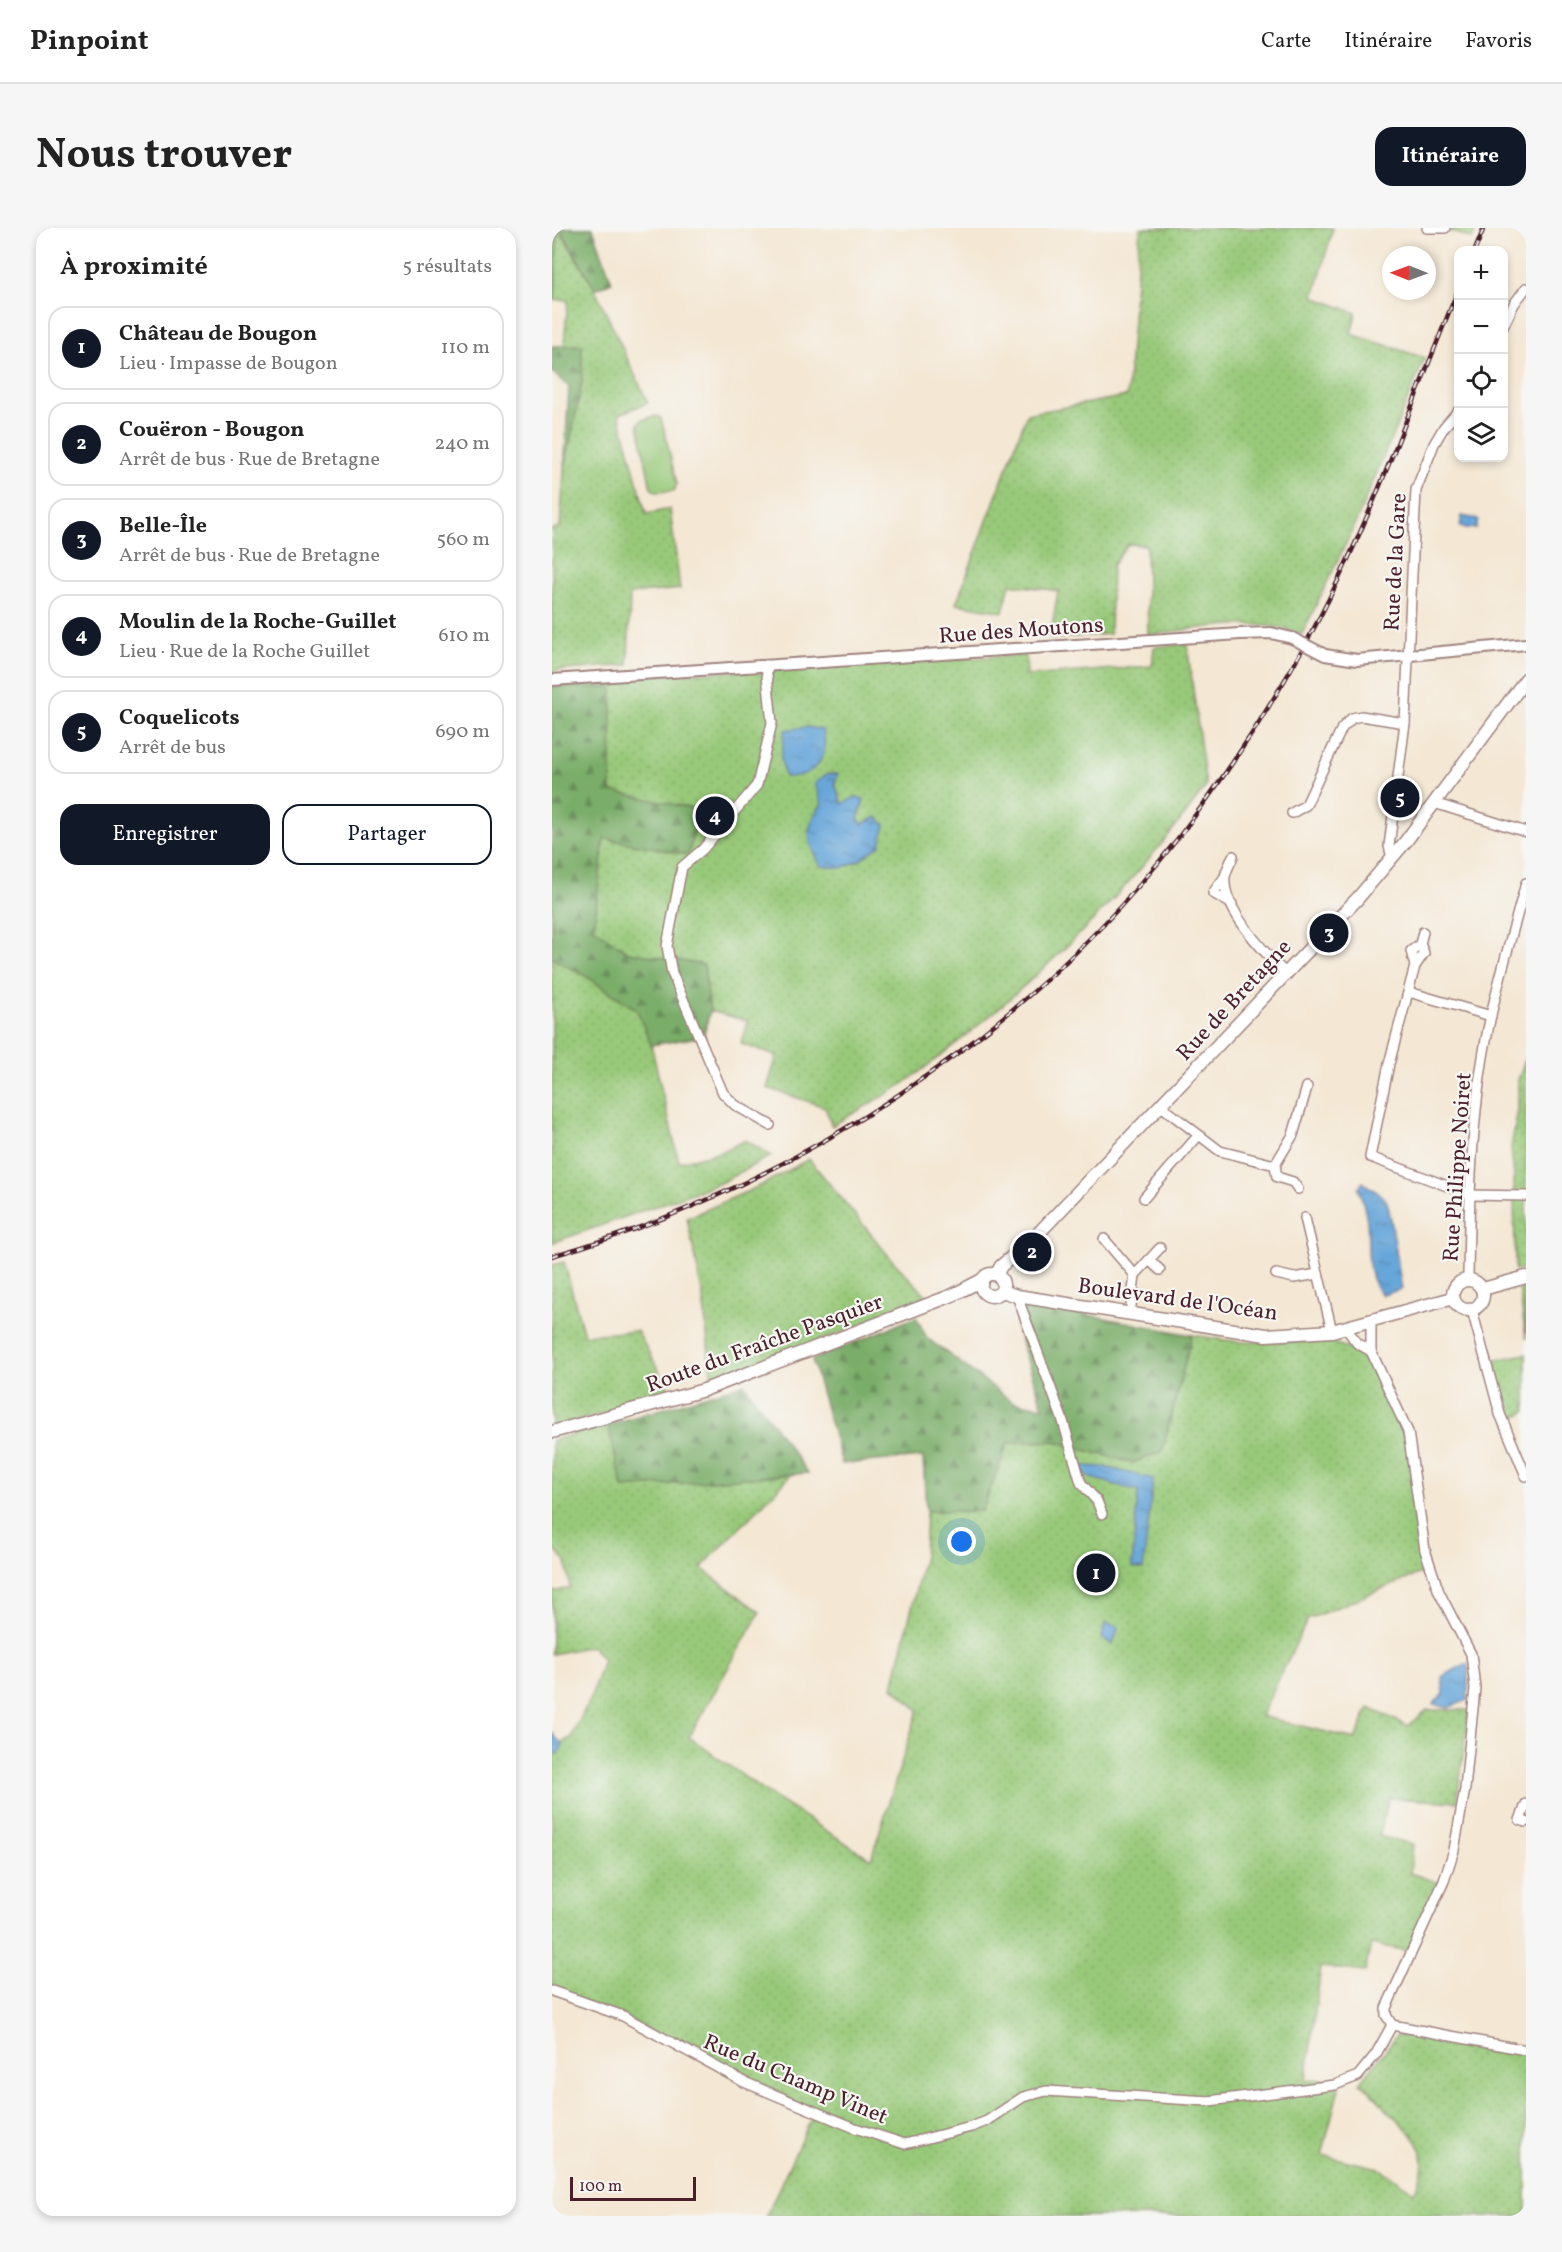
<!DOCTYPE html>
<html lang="fr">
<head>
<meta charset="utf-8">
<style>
  :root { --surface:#fff; --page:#f6f6f6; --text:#222; --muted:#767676; --line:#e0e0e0; --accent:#111827 }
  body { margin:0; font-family:Vollkorn,serif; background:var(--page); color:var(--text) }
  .controls { position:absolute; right:18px; top:18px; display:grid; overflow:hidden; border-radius:12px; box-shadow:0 3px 9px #0003 }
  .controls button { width:54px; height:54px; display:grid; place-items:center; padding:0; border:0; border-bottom:2px solid var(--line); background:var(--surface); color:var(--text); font:30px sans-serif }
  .compass { position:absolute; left:830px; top:18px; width:54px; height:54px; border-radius:50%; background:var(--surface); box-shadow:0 3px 9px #0003; rotate:271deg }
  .scale { position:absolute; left:18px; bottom:15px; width:126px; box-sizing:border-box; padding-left:6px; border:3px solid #4a1f2b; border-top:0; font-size:16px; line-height:21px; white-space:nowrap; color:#4a1f2b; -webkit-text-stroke:4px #f6f6f2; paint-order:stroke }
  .you { position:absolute; left:410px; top:1314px; width:21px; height:21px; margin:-15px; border:4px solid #fff; border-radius:50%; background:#1a73e8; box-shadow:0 0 0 9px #1a73e833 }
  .badge { display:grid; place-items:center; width:39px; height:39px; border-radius:50%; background:var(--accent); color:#fff; font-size:20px; font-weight:700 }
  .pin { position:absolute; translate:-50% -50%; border:3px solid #fff; box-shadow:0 2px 6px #0006 }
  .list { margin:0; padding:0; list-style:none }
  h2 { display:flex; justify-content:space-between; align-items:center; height:78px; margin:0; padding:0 24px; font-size:26px }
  h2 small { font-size:20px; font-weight:400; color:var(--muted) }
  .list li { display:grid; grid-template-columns:39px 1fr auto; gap:18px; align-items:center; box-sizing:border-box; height:84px; margin:0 12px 12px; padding:0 12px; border:2px solid var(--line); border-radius:18px }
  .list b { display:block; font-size:22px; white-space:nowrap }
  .list p { margin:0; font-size:20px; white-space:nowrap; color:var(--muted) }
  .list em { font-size:20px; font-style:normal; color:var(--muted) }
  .actions { display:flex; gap:12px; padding:18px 24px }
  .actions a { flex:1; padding:14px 0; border:2px solid var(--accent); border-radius:18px; text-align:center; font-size:21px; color:var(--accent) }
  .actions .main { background:var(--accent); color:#fff }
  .icon { flex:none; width:33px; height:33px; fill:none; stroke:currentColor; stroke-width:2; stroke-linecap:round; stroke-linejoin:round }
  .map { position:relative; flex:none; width:974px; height:1988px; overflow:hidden; border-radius:18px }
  header { display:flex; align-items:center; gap:36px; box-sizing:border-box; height:84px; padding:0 30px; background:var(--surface); border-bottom:2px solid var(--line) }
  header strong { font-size:28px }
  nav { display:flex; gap:33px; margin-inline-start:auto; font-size:21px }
  .intro { display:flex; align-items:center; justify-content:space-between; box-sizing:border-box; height:144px; padding:0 36px }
  h1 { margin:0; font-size:42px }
  .button { padding:15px 27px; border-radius:18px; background:var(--accent); color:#fff; font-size:21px; font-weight:700 }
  main { display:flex; gap:36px; padding:0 36px }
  aside { flex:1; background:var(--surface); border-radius:18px; box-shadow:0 3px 9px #0003 }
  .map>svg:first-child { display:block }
  .grass { fill:url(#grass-dots); stroke:#717452; stroke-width:1.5 }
  .forest { fill:url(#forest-firs); stroke:#62664a; stroke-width:1.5 }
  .park { fill:#98c979; stroke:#717452; stroke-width:1.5 }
  .water { fill:url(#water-ripples); stroke:#586282; stroke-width:1.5 }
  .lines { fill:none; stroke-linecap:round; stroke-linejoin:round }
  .minor-casing { stroke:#9f837f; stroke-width:12 }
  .tertiary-casing { stroke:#9f837f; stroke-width:14 }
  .secondary-casing { stroke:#9f837f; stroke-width:15 }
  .minor { stroke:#fff; stroke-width:9 }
  .tertiary { stroke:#fff; stroke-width:10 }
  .secondary { stroke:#fff; stroke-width:12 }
  .rail-casing { stroke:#4a1f2b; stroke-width:4.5 }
  .rail { stroke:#f6f6f2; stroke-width:2; stroke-dasharray:7; stroke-linecap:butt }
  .tertiary-bridge-casing { stroke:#9f837f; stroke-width:14; stroke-linecap:butt }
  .tertiary-bridge { stroke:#fff; stroke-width:10 }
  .labels { text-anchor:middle; stroke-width:4.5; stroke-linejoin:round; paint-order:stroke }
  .street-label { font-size:22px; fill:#4a1f2b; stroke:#f6f6f2 }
</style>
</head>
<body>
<header>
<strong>Pinpoint</strong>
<nav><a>Carte</a><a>Itinéraire</a><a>Favoris</a></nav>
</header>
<div class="intro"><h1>Nous trouver</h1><a class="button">Itinéraire</a></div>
<main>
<aside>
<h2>À proximité<small>5 résultats</small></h2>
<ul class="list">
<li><span class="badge">1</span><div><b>Château de Bougon</b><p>Lieu · Impasse de Bougon</p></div><em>110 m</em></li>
<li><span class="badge">2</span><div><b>Couëron - Bougon</b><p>Arrêt de bus · Rue de Bretagne</p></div><em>240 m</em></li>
<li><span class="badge">3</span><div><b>Belle-Île</b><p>Arrêt de bus · Rue de Bretagne</p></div><em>560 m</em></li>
<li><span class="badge">4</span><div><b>Moulin de la Roche-Guillet</b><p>Lieu · Rue de la Roche Guillet</p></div><em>610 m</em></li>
<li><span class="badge">5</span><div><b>Coquelicots</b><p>Arrêt de bus</p></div><em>690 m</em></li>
</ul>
<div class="actions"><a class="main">Enregistrer</a><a>Partager</a></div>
</aside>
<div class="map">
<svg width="974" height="1988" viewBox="0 0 974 1988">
  <defs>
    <pattern id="grass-dots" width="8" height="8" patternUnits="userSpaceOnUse" patternTransform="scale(1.5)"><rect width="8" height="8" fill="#98c979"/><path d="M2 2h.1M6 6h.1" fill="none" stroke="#84ac69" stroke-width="1.8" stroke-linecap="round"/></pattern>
    <pattern id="forest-firs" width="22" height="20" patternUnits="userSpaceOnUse" patternTransform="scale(1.5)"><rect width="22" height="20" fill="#7aad69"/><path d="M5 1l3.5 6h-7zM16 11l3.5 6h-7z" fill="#668c57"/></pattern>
    <pattern id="water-ripples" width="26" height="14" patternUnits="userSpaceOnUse" patternTransform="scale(1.5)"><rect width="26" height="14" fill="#66a6d9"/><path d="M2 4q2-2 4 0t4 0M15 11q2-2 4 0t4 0" fill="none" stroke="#5687b0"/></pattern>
  </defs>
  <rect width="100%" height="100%" fill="#f6f6f2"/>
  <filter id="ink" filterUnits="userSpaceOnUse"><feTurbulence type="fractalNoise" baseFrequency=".0167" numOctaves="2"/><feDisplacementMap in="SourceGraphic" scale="12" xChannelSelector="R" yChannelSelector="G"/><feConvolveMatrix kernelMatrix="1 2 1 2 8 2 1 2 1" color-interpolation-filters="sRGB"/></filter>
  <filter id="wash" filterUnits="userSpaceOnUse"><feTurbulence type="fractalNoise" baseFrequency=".008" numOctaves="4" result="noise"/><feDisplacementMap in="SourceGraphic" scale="24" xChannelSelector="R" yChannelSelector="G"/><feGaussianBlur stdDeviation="1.35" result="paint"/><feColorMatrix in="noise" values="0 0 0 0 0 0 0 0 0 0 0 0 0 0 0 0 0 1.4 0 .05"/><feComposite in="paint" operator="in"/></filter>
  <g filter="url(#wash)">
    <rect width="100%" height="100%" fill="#f4e7d3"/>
    <!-- grass -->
    <g class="grass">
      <polygon points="6,0 43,61 96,175 67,186 94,286 118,281 128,361 78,366 76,437 0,443 0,301 8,299 12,244 30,154 12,117 16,72 3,72"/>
      <path d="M588 0H781L762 69 804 85 799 106 873 130 801 301 750 406C700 388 647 401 596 407L594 317 576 316 560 338 558 406 498 411 506 363 458 356 451 384 404 376 475 186 575 168Z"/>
      <polygon points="889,0 924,0 920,11"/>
      <path d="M635 416 654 558C574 670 468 769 358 851 334 869 305 882 280 898L273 879 215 860 225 828 189 816 196 793 158 783 151 808 99 817 127 934 169 924 194 912 219 928 168 955 0 1015V453L474 427 475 448 600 438 602 419Z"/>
      <polygon points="974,829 974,1040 963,1042 962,949 959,919 966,882 966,852"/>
      <polygon points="257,931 341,1033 378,1071 160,1154 151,1069 135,990 210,957"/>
      <polygon points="12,1034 32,1107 85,1103 121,1168 0,1199 0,1037"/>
      <polygon points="974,1056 974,1111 967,1058"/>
      <path d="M640 1107 688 1114H780L804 1124 819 1140 854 1211 874 1343 756 1391 709 1488 803 1511 817 1480 856 1498 875 1482H917L905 1574 837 1570 827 1608 861 1616 858 1645 887 1655 856 1723 819 1716 813 1744 769 1739 754 1853 783 1850 787 1860 770 1927 827 1940 862 1964C884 1923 862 1908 834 1881 824 1871 820 1861 808 1855L845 1807 879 1808 974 1825V1988H214L262 1884 192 1854 71 1788 0 1763V1518L19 1510 39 1469 51 1432 40 1418 0 1426V1364L18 1360 14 1334 0 1319V1212L56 1197 72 1260 240 1246 149 1340 208 1384 137 1509 218 1567 319 1631 366 1482 341 1459 372 1328 374 1283H430L455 1215 501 1213 580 1235 610 1224Z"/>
      <polygon points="974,1126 974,1184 957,1191 942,1132"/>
    </g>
    <!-- forest -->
    <g class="forest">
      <polygon points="0,0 6,0 3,72 0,72"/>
      <polygon points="8,0 41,0 60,54 43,61"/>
      <polygon points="30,117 30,154 12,244 17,159 0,144 0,118"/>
      <polygon points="0,459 60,459 59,563 148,582 136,627 52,610 42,700 76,724 152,737 158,783 151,808 99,817 85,782 32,747 0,730"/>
      <polygon points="471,1074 640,1107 610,1224 580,1235 501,1213 456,1215 430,1283 374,1283 371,1229 290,1236 260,1132 364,1089 375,1110 461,1174 491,1179 465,1102 465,1080"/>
      <polygon points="192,1156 256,1245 71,1260 56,1197"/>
    </g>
    <!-- park -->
    <polygon class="park" points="104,188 109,190 125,256 122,263 104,264 99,260 86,196 90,192"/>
    <!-- water -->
    <g class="water">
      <polygon points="910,288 926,291 924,301 908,299"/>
      <path d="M256 499 271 502C277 531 264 549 233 549L229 531 233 502Z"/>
      <path d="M275 546H286L283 556 290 576 304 569 312 571 306 591 310 596 325 589 333 597 328 617 306 633 289 640 269 638C255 611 251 602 270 576L263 555Z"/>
      <path d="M811 954C818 960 828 965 834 972 839 979 847 1047 850 1061L831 1067C812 1054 817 1012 815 992 813 981 810 970 806 960Z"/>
      <polygon points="531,1238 553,1239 601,1251 591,1341 580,1340 586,1263 529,1247"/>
      <polygon points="553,1395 566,1399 561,1417 550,1410"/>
      <polygon points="913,1436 916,1437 916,1472 896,1480 881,1476 892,1466 890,1449"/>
      <polygon points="1,1506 11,1517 6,1526 0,1524"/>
    </g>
  </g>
  <g filter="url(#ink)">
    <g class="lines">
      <!-- minor casing -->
      <g class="minor-casing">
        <g id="minor">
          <polyline points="875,0 893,0"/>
          <polyline points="951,99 962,76 974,60"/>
          <polyline points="214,437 220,495 205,557 151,621 130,639 115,718 120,745 171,865 183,877 218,897"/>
          <polyline points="882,575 974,604"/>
          <polyline points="740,585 754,577 790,500 800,490 809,488 853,495"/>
          <path d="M681 628C679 634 674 642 673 649 669 680 714 726 734 746"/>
          <polyline points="840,630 837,618 853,495 864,262 882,216 892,199 906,183"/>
          <polyline points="672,650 661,665 680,676"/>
          <polyline points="871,704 868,716 859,723 863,738 837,836 818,929 919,967 974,968"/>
          <polyline points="863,738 872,725 868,716"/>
          <polyline points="857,764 939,788"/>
          <polyline points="609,878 668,923 723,937 725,949 741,954 746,961"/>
          <polyline points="723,937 741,907 755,859"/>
          <polyline points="592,970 646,908"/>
          <polyline points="753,990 780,1103"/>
          <polyline points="552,1011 583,1047 608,1020"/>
          <polyline points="597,1032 608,1042"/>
          <polyline points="724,1046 742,1050 766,1046"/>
          <path d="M916 1051C917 963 920 873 939 787 949 743 962 699 974 655"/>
          <polyline points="465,1068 511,1193 529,1255 545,1273 550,1286"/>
          <polyline points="920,1082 948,1186 974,1248"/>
          <polyline points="578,1086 583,1047"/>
          <polyline points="819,1094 819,1123 856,1204 873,1322 887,1364 919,1426 923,1460 913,1561 902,1622 892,1653 834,1780 834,1787 840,1797 974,1822"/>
          <polyline points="794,1100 805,1115 819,1123"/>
          <polyline points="974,1576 968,1592 974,1594"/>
          <polyline points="0,1763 71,1788 192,1854 303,1900 353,1916 419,1899 435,1893 471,1869 494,1863 657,1873 783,1857 806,1848 824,1826 840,1797"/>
        </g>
      </g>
      <!-- tertiary casing -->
      <g class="tertiary-casing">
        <g id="tertiary">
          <polyline points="773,427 805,432 974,416"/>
          <polyline points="0,452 688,406 719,405 740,410"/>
        </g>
      </g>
      <!-- secondary casing -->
      <g class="secondary-casing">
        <g id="secondary">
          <circle cx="440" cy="1057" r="11"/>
          <polyline points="444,1047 449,1038 481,1011 806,670 854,613 974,451"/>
          <circle cx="916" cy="1067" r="15"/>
          <polyline points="931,1061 974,1049"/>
          <polyline points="450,1063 465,1068 714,1107 780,1103 901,1070"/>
          <polyline points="0,1204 152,1162 401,1067 430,1052"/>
        </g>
      </g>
      <!-- minor -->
      <use href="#minor" class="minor"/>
      <!-- tertiary -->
      <use href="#tertiary" class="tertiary"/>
      <!-- secondary -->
      <use href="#secondary" class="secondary"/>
      <!-- rail casing -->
      <g class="rail-casing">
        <g id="rail">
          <polyline points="923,22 932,0"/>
          <path d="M0 1028C239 960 474 807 626 610 674 548 717 482 755 413 816 302 858 179 906 62"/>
        </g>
      </g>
      <!-- rail -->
      <use href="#rail" class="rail"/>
      <!-- tertiary-bridge casing -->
      <g class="tertiary-bridge-casing">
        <polyline id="tertiary-bridge" points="740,410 773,427"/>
      </g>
      <!-- tertiary-bridge -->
      <use href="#tertiary-bridge" class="tertiary-bridge"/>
    </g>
  </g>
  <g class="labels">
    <!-- street labels -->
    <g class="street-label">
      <text transform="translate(842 334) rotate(-87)" y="8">Rue de la Gare</text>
      <text transform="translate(469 401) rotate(-4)" y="8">Rue des Moutons</text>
      <text transform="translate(681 771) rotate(-47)" y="8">Rue de Bretagne</text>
      <text transform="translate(904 939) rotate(-86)" y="8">Rue Philippe Noiret</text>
      <text transform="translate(626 1070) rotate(8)" y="8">Boulevard de l'Océan</text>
      <text transform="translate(212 1114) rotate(-20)" y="8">Route du Fraîche Pasquier</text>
      <text transform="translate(244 1850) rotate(23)" y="8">Rue du Champ Vinet</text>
    </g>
  </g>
</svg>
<div class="controls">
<button>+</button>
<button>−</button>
<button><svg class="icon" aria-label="locate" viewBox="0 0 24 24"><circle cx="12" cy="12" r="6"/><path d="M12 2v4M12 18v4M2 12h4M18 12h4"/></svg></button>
<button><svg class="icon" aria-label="layers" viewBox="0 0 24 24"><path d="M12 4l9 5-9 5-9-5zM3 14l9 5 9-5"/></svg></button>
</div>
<svg class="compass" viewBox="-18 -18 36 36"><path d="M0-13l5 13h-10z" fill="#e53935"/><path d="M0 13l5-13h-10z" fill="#767676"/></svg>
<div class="scale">100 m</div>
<div class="you"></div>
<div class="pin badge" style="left:544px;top:1345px">1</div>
<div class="pin badge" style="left:480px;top:1024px">2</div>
<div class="pin badge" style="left:777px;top:705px">3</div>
<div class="pin badge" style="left:163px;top:588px">4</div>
<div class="pin badge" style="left:848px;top:570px">5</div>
</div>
</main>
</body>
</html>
